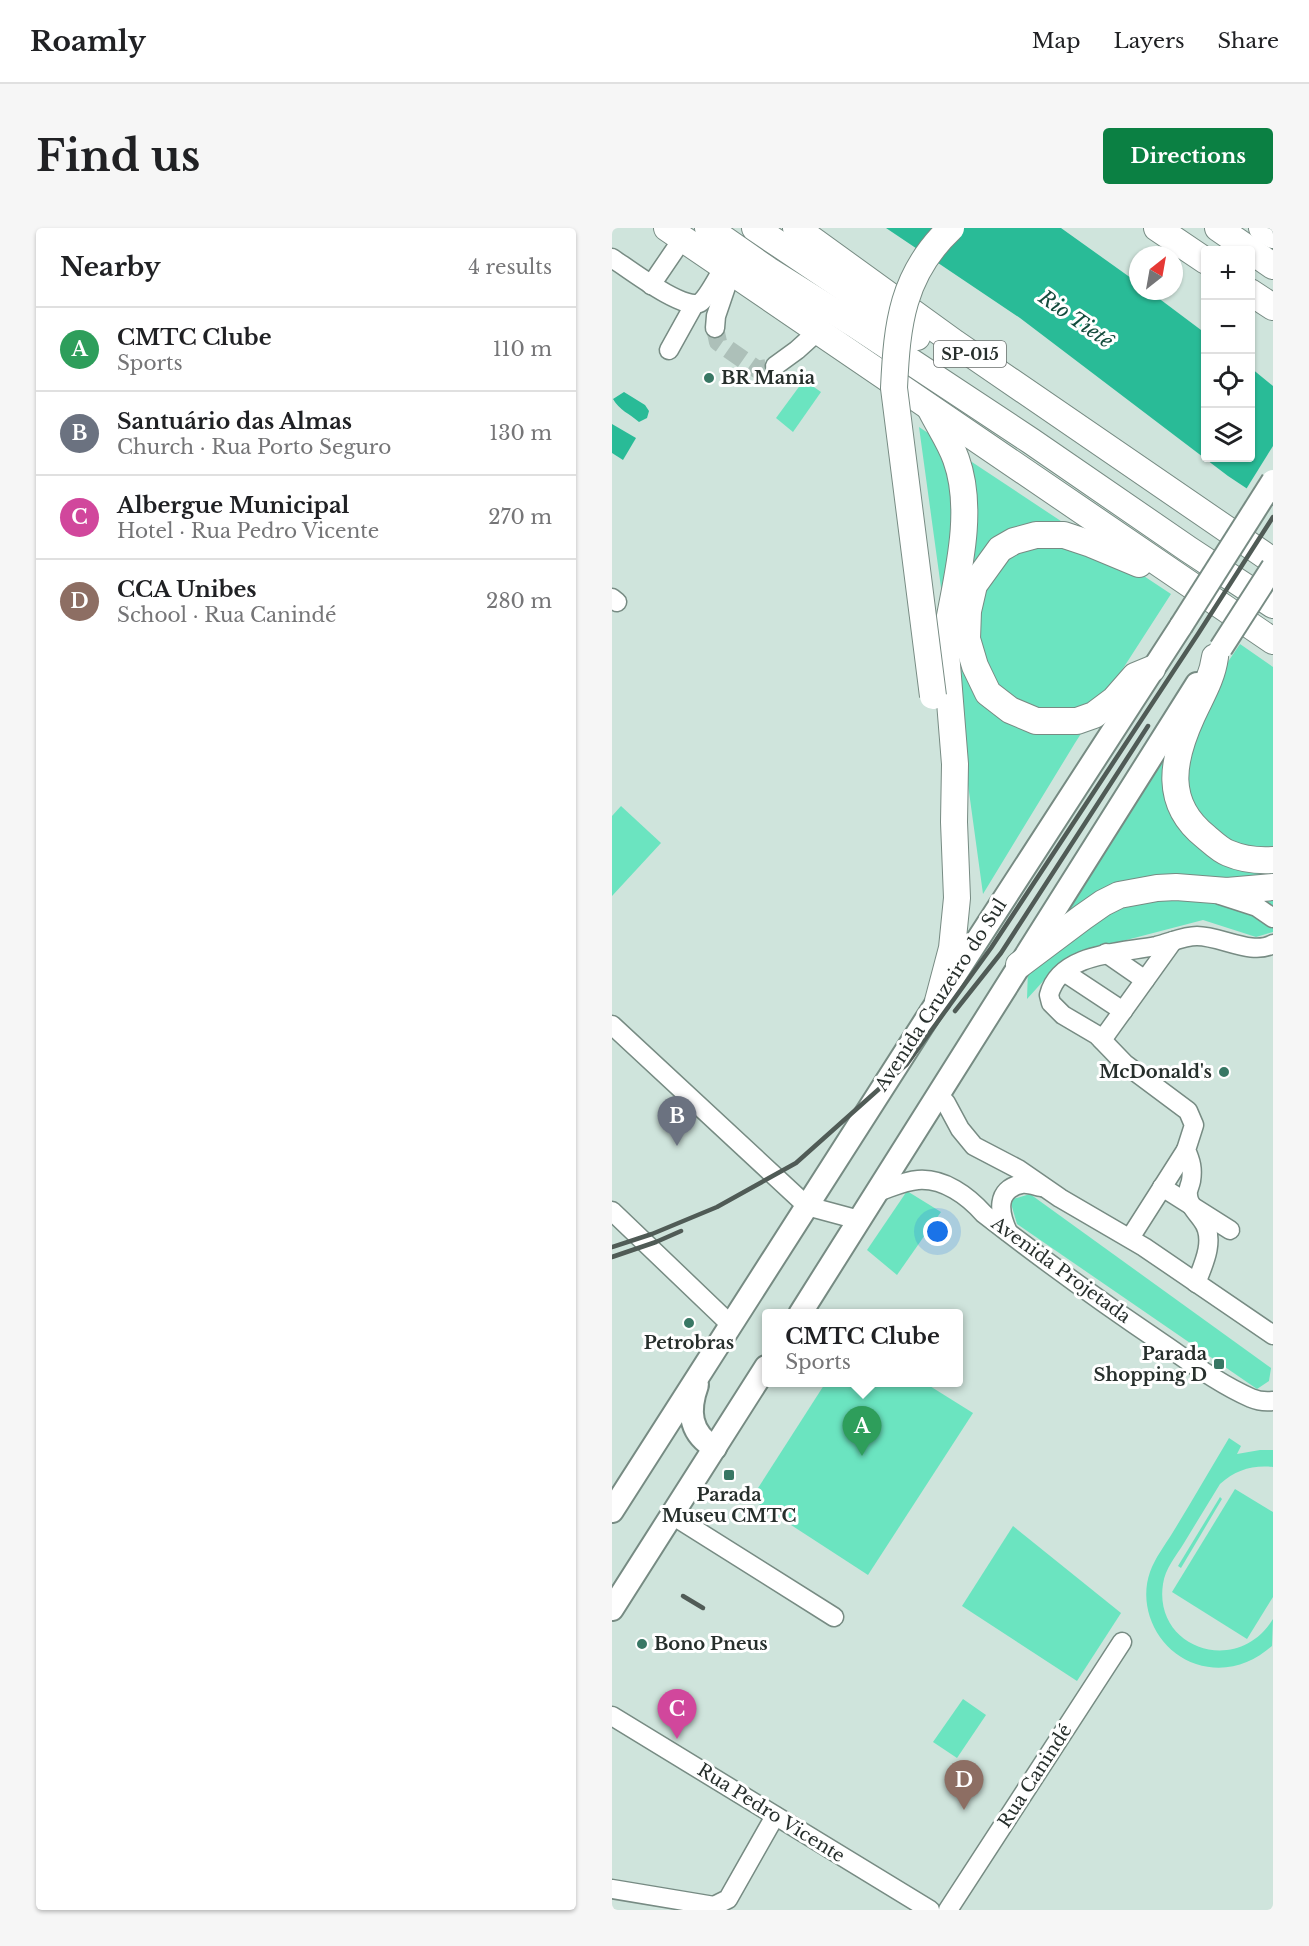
<!DOCTYPE html>
<html lang="en">
<head>
<meta charset="utf-8">
<style>
  :root { --surface:#fff; --page:#f6f6f6; --text:#202124; --muted:#757577; --line:#e0e0e0; --accent:#0b8043 }
  body { margin:0; font-family:"Libre Baskerville",serif; background:var(--page); color:var(--text) }
  .controls { position:absolute; right:18px; top:18px; display:grid; overflow:hidden; border-radius:6px; box-shadow:0 2px 4px #0004 }
  .controls button { width:54px; height:54px; display:grid; place-items:center; padding:0; border:0; border-bottom:2px solid var(--line); background:var(--surface); color:var(--text); font:30px sans-serif }
  .compass { position:absolute; left:517px; top:18px; width:54px; height:54px; border-radius:50%; background:var(--surface); box-shadow:0 2px 4px #0004; rotate:31deg }
  .you { position:absolute; left:326px; top:1004px; width:21px; height:21px; margin:-15px; border:4px solid #fff; border-radius:50%; background:#1a73e8; box-shadow:0 0 0 9px #1a73e833 }
  .badge { display:grid; place-items:center; width:39px; height:39px; border-radius:50%; background:var(--accent); color:#fff; font-size:20px; font-weight:700 }
  .pin { position:absolute; translate:-50% -50px; filter:drop-shadow(0 2px 3px #0008) }
  .pin::after { content:''; position:absolute; top:32px; width:21px; height:18px; background:inherit; clip-path:polygon(0 0,100% 0,50% 100%) }
  .popup { position:absolute; left:150px; top:1081px; width:201px; height:78px; box-sizing:border-box; display:grid; place-content:center; border-radius:6px; background:var(--surface); filter:drop-shadow(0 2px 4px #0005); font-size:20px; white-space:nowrap; color:var(--muted) }
  .popup b { font-size:22px; color:var(--text) }
  .popup::after { content:''; position:absolute; left:50%; top:100%; margin-left:-12px; border:12px solid transparent; border-top-color:var(--surface) }
  .list { margin:0; padding:0; list-style:none }
  h2 { display:flex; justify-content:space-between; align-items:center; height:78px; margin:0; padding:0 24px; font-size:26px }
  h2 small { font-size:20px; font-weight:400; color:var(--muted) }
  .list li { display:grid; grid-template-columns:39px 1fr auto; gap:18px; align-items:center; box-sizing:border-box; height:84px; padding:0 24px; border-top:2px solid var(--line) }
  .list b { display:block; font-size:22px; white-space:nowrap }
  .list p { margin:0; font-size:20px; white-space:nowrap; color:var(--muted) }
  .list em { font-size:20px; font-style:normal; color:var(--muted) }
  .icon { flex:none; width:33px; height:33px; fill:none; stroke:currentColor; stroke-width:2; stroke-linecap:round; stroke-linejoin:round }
  .map { position:relative; flex:none; width:661px; height:1682px; overflow:hidden; border-radius:6px }
  header { display:flex; align-items:center; gap:36px; box-sizing:border-box; height:84px; padding:0 30px; background:var(--surface); border-bottom:2px solid var(--line) }
  header strong { font-size:28px }
  nav { display:flex; gap:33px; margin-inline-start:auto; font-size:21px }
  .intro { display:flex; align-items:center; justify-content:space-between; box-sizing:border-box; height:144px; padding:0 36px }
  h1 { margin:0; font-size:42px }
  .button { padding:15px 27px; border-radius:6px; background:var(--accent); color:#fff; font-size:21px; font-weight:700 }
  main { display:flex; gap:36px; padding:0 36px }
  aside { flex:1; background:var(--surface); border-radius:6px; box-shadow:0 2px 4px #0004 }
  .map>svg:first-child { display:block }
  .green { fill:#6be4c0 }
  .water { fill:#29bb97 }
  .pier { fill:#cfe4dc }
  .lines { fill:none; stroke-linecap:round; stroke-linejoin:round }
  .minor-tunnel { stroke:#adc0b9; stroke-width:18; stroke-dasharray:18 9; stroke-linecap:butt }
  .minor-casing { stroke:#778b83; stroke-width:21 }
  .major-casing { stroke:#778b83; stroke-width:26 }
  .highway-casing { stroke:#778b83; stroke-width:28 }
  .minor { stroke:#fff; stroke-width:18 }
  .major { stroke:#fff; stroke-width:22 }
  .highway { stroke:#fff; stroke-width:26 }
  .rail { stroke:#505b56; stroke-width:4.5 }
  .major-bridge-casing { stroke:#778b83; stroke-width:26; stroke-linecap:butt }
  .highway-bridge-casing { stroke:#778b83; stroke-width:28; stroke-linecap:butt }
  .major-bridge { stroke:#fff; stroke-width:22 }
  .highway-bridge { stroke:#fff; stroke-width:26 }
  .poi-dot { fill:#387764; stroke:#fff; stroke-width:2 }
  .labels { text-anchor:middle; stroke-width:6; stroke-linejoin:round; paint-order:stroke }
  .shield { fill:#fff; stroke:#686d6b; stroke-width:1.5 }
  .shield-label { font-size:16px; font-weight:bold; fill:#272f2c }
  .poi-label { font-size:18px; font-weight:bold; fill:#272f2c; stroke:#fff; text-anchor:start }
  .street-label { font-size:18px; fill:#272f2c; stroke:#fff }
  .water-label { font-size:20px; font-style:italic; fill:#134b3c; stroke:#fff }
</style>
</head>
<body>
<header>
<strong>Roamly</strong>
<nav><a>Map</a><a>Layers</a><a>Share</a></nav>
</header>
<div class="intro"><h1>Find us</h1><a class="button">Directions</a></div>
<main>
<aside>
<h2>Nearby<small>4 results</small></h2>
<ul class="list">
<li><span class="badge" style="background:#2e9e5b">A</span><div><b>CMTC Clube</b><p>Sports</p></div><em>110 m</em></li>
<li><span class="badge" style="background:#6b7280">B</span><div><b>Santuário das Almas</b><p>Church · Rua Porto Seguro</p></div><em>130 m</em></li>
<li><span class="badge" style="background:#d1479c">C</span><div><b>Albergue Municipal</b><p>Hotel · Rua Pedro Vicente</p></div><em>270 m</em></li>
<li><span class="badge" style="background:#8d6e63">D</span><div><b>CCA Unibes</b><p>School · Rua Canindé</p></div><em>280 m</em></li>
</ul>
</aside>
<div class="map">
<svg width="661" height="1682" viewBox="0 0 661 1682">
  <rect width="100%" height="100%" fill="#cfe4dc"/>
  <!-- green -->
  <g class="green">
    <polygon points="192,152 209,164 181,204 164,190"/>
    <polygon points="307,199 559,366 463,515 371,666"/>
    <polygon points="628,416 661,439 661,704 644,709 591,692 499,716 472,725 443,740 415,771 416,741 547,536"/>
    <polygon points="9,578 49,615 0,668 0,588"/>
    <polygon points="295,963 329,984 285,1047 255,1022"/>
    <polygon points="418,966 659,1140 657,1153 645,1161 405,996 398,972"/>
    <polygon points="214,1154 313,1155 361,1185 256,1347 139,1271"/>
    <path d="M617 1210 629 1218 625 1226 648 1222H661V1239C640 1237 624 1242 608 1256 596 1276 584 1295 572 1315 564 1328 553 1341 551 1356 541 1421 626 1449 661 1391L660 1418C638 1437 612 1445 584 1436 547 1424 525 1381 538 1344 543 1330 553 1317 561 1304 580 1273 598 1242 617 1210Z"/>
    <polygon points="623,1261 661,1284 661,1369 635,1411 560,1364"/>
    <polygon points="608,1269 610,1271 569,1340 566,1338"/>
    <polygon points="401,1298 509,1385 465,1453 350,1378"/>
    <polygon points="351,1471 374,1487 345,1530 321,1514"/>
  </g>
  <!-- water -->
  <g class="water">
    <polygon points="274,0 449,0 526,55 526,63 537,63 593,105 594,230 638,230 639,140 661,158 661,278 616,248 408,90"/>
    <path d="M12 164 33 177 37 183 35 190 27 194C18 186 7 182 1 171Z"/>
    <polygon points="0,196 24,210 11,232 0,225"/>
  </g>
  <!-- pier -->
  <polygon class="pier" points="661,218 661,281 633,263"/>
  <g class="lines">
    <!-- minor-tunnel -->
    <polyline class="minor-tunnel" points="103,100 106,114 146,142 163,138"/>
    <!-- minor casing -->
    <g class="minor-casing">
      <g id="minor">
        <path d="M0 30C14 39 75 86 89 74 97 67 106 48 112 39"/>
        <polyline points="39,57 71,10"/>
        <polyline points="103,100 104,88 119,44"/>
        <polyline points="57,122 82,77"/>
        <polyline points="163,138 185,122 206,103"/>
        <polyline points="0,370 5,374"/>
        <polyline points="608,667 645,679 661,690"/>
        <polyline points="494,725 533,752"/>
        <polyline points="452,744 511,783"/>
        <polyline points="0,797 195,978 247,992"/>
        <polyline points="490,812 561,713"/>
        <polyline points="326,866 334,875 348,901 362,918 406,941 448,970 532,1019 661,1107"/>
        <polyline points="550,959 618,1002"/>
        <path d="M265 964C278 960 292 953 306 952 332 950 356 968 372 986 430 1031 489 1074 550 1115 578 1134 607 1156 639 1170 646 1173 653 1174 661 1173"/>
        <polyline points="0,983 119,1097"/>
        <path d="M396 1004C387 985 383 961 410 956 415 955 424 958 429 959"/>
        <polyline points="518,1010 574,922"/>
        <path d="M584 1055C592 1036 604 1010 590 992 585 985 576 976 576 967 575 963 578 958 579 953 581 941 579 933 574 922L582 897 576 883 513 836 485 807 451 787 439 775 437 767C448 724 510 725 544 718 557 715 572 708 585 708 609 708 640 728 661 716"/>
        <polyline points="60,1287 222,1389"/>
        <polyline points="0,1488 318,1682"/>
        <polyline points="0,1661 102,1678 116,1671 163,1588"/>
        <polyline points="336,1682 510,1414"/>
      </g>
    </g>
    <!-- major casing -->
    <g class="major-casing">
      <g id="major">
        <polyline points="188,1086 585,456"/>
        <path d="M85 1157C76 1182 77 1205 103 1220"/>
        <polyline points="0,1283 326,773 569,398"/>
        <polyline points="0,1381 154,1139"/>
      </g>
    </g>
    <!-- highway casing -->
    <g class="highway-casing">
      <g id="highway">
        <polyline points="55,0 661,413"/>
        <polyline points="96,0 156,42 242,96 419,213 576,321 661,377"/>
        <polyline points="143,0 305,109"/>
        <polyline points="184,0 343,115 661,333"/>
        <polyline points="545,0 594,33"/>
        <polyline points="606,0 661,38"/>
        <polyline points="650,0 661,7"/>
        <polyline points="638,64 661,79"/>
        <path d="M319 182C327 198 338 214 344 231 364 286 343 355 334 410V424L343 536 342 594 345 670 340 720 326 773"/>
        <polyline points="527,336 479,316 452,307 424,307 402,313 388,321 362,357 356,383 355,411 363,438 376,465 398,482 424,493 465,493 482,487 502,472 523,448 540,441"/>
        <path d="M603 429C600 451 589 468 580 488 560 532 551 575 594 609 600 614 608 622 616 625 630 631 646 633 661 632"/>
        <polyline points="407,737 471,689 491,675 507,667 545,660 564,659 615,663 661,659"/>
      </g>
    </g>
    <!-- minor -->
    <use href="#minor" class="minor"/>
    <!-- major -->
    <use href="#major" class="major"/>
    <!-- highway -->
    <use href="#highway" class="highway"/>
    <!-- rail -->
    <g class="rail">
      <polyline points="343,783 389,725 536,498"/>
      <polyline points="0,1019 40,1006 105,979 184,935 295,836 379,720 586,406 661,289"/>
      <polyline points="0,1029 44,1014 69,1003"/>
      <polyline points="71,1368 91,1380"/>
    </g>
    <!-- major-bridge casing -->
    <g class="major-bridge-casing">
      <g id="major-bridge">
        <polyline points="569,398 661,253"/>
        <polyline points="609,420 661,339"/>
      </g>
    </g>
    <!-- highway-bridge casing -->
    <g class="highway-bridge-casing">
      <path id="highway-bridge" d="M321 468 282 160C285 96 290 46 339 0"/>
    </g>
    <!-- major-bridge -->
    <use href="#major-bridge" class="major-bridge"/>
    <!-- highway-bridge -->
    <use href="#highway-bridge" class="highway-bridge"/>
  </g>
  <!-- markers -->
  <g class="poi-dot">
    <circle cx="97" cy="150" r="6"/>
    <circle cx="612" cy="844" r="6"/>
    <circle cx="77" cy="1095" r="6"/>
    <rect x="601" y="1130" width="12" height="12" rx="3"/>
    <rect x="111" y="1241" width="12" height="12" rx="3"/>
    <circle cx="30" cy="1416" r="6"/>
  </g>
  <g class="labels">
    <!-- shield labels -->
    <rect class="shield" x="322" y="113" width="72" height="26" rx="4.5"/>
    <g class="shield-label">
      <text x="358" y="132">SP-015</text>
    </g>
    <!-- poi labels -->
    <g class="poi-label">
      <text x="109" y="156">BR Mania</text>
      <text x="600" y="850" text-anchor="end">McDonald's</text>
      <text x="77" y="1121" text-anchor="middle">Petrobras</text>
      <text x="595" y="1132" text-anchor="end">Parada<tspan x="595" dy="21">Shopping D</tspan></text>
      <text x="117" y="1273" text-anchor="middle">Parada<tspan x="117" dy="21">Museu CMTC</tspan></text>
      <text x="42" y="1422">Bono Pneus</text>
    </g>
    <!-- street labels -->
    <g class="street-label">
      <text transform="translate(329 767) rotate(-57)" y="6">Avenida Cruzeiro do Sul</text>
      <text transform="translate(449 1042) rotate(36)" y="6">Avenida Projetada</text>
      <text transform="translate(423 1548) rotate(-57)" y="6">Rua Canindé</text>
      <text transform="translate(159 1585) rotate(32)" y="6">Rua Pedro Vicente</text>
    </g>
    <!-- water labels -->
    <g class="water-label">
      <text transform="translate(464 91) rotate(35)" y="7">Rio Tietê</text>
    </g>
  </g>
</svg>
<div class="controls">
<button>+</button>
<button>−</button>
<button><svg class="icon" aria-label="locate" viewBox="0 0 24 24"><circle cx="12" cy="12" r="6"/><path d="M12 2v4M12 18v4M2 12h4M18 12h4"/></svg></button>
<button><svg class="icon" aria-label="layers" viewBox="0 0 24 24"><path d="M12 4l9 5-9 5-9-5zM3 14l9 5 9-5"/></svg></button>
</div>
<svg class="compass" viewBox="-18 -18 36 36"><path d="M0-13l5 13h-10z" fill="#e53935"/><path d="M0 13l5-13h-10z" fill="#757577"/></svg>
<div class="you"></div>
<div class="pin badge" style="left:250px;top:1228px;background:#2e9e5b">A</div>
<div class="popup"><b>CMTC Clube</b>Sports</div>
<div class="pin badge" style="left:65px;top:918px;background:#6b7280">B</div>
<div class="pin badge" style="left:65px;top:1511px;background:#d1479c">C</div>
<div class="pin badge" style="left:352px;top:1582px;background:#8d6e63">D</div>
</div>
</main>
</body>
</html>
